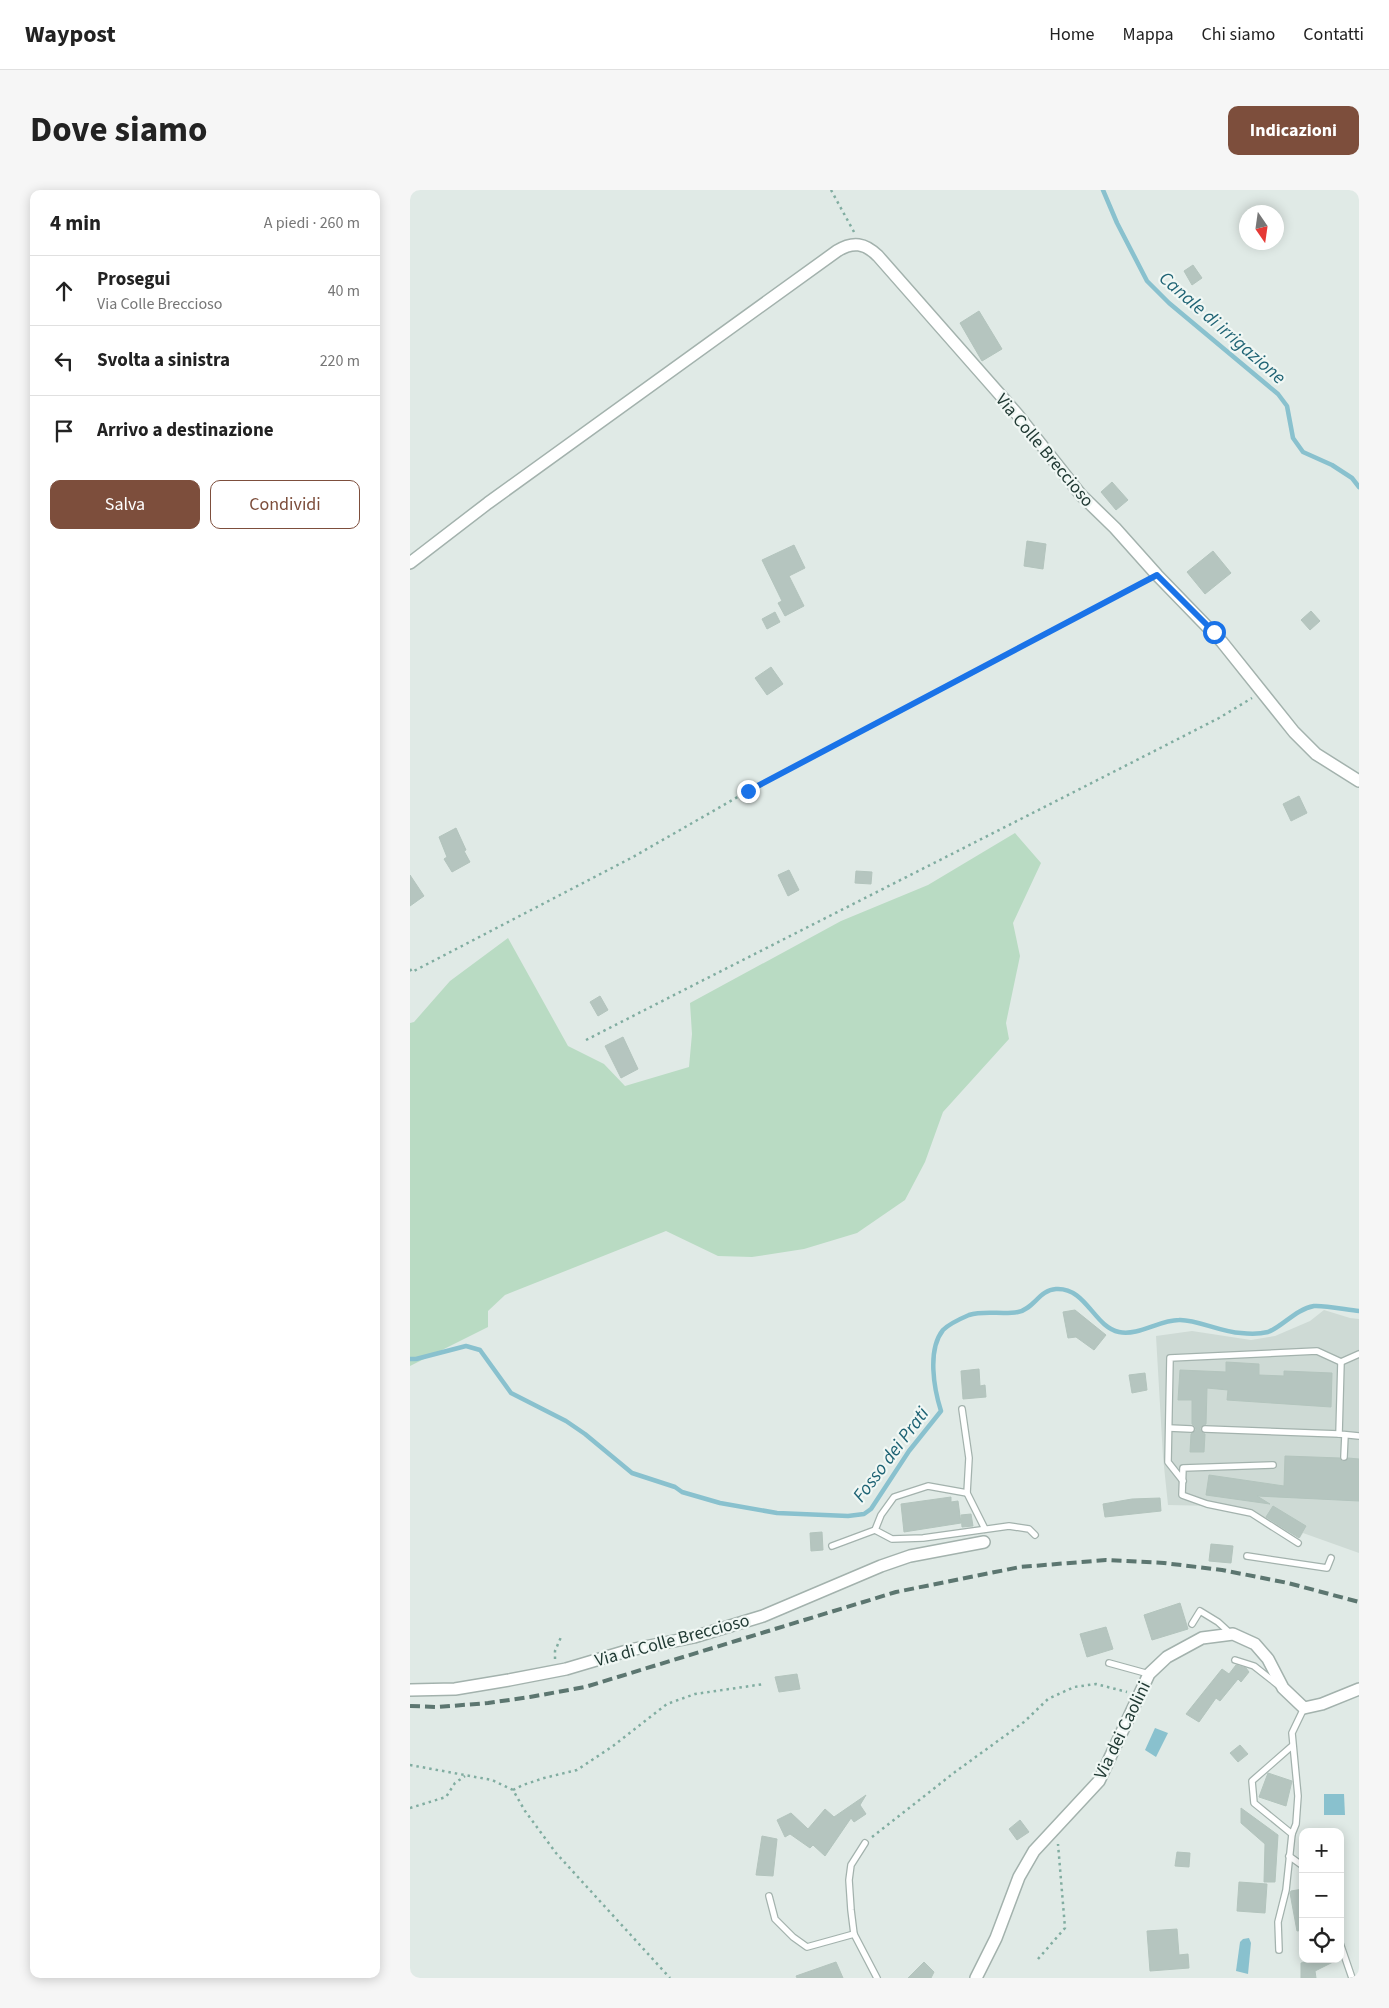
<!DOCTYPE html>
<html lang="it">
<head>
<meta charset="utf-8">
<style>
  :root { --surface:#fff; --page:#f6f6f6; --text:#222; --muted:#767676; --line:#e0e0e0; --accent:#7d4e3c }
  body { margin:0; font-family:"Source Sans 3",sans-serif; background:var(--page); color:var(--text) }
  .controls { position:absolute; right:15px; bottom:15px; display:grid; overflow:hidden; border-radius:10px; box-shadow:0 2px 12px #0003 }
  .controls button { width:45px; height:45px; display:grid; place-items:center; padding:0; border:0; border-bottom:1px solid var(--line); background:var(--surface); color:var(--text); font:25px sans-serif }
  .compass { position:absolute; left:829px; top:15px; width:45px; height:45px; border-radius:50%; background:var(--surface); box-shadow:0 2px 12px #0003; rotate:167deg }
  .stop { position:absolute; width:15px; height:15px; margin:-11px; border:4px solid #1a73e8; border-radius:50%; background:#fff }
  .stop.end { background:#1a73e8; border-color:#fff; box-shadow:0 1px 5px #0008 }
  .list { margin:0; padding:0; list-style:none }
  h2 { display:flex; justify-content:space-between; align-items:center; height:65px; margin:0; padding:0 20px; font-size:21px }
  h2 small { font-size:16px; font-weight:400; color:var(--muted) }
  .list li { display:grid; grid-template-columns:32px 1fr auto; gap:15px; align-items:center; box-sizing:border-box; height:70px; padding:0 20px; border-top:1px solid var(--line) }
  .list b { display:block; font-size:19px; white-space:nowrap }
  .list p { margin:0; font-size:16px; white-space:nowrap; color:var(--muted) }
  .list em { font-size:16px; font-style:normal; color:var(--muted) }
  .actions { display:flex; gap:10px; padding:15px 20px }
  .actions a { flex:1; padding:11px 0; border:1px solid var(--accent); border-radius:10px; text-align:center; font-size:18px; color:var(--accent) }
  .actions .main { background:var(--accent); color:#fff }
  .icon { flex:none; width:28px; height:28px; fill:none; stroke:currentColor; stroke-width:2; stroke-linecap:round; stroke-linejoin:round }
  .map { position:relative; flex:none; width:949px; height:1788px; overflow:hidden; border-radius:10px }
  header { display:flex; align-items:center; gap:30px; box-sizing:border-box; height:70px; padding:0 25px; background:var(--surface); border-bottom:1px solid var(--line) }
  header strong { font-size:24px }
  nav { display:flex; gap:28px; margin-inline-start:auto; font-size:18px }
  .intro { display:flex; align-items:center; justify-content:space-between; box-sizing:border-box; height:120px; padding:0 30px }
  h1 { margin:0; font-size:35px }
  .button { padding:12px 22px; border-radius:10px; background:var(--accent); color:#fff; font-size:18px; font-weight:700 }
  main { display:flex; gap:30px; padding:0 30px }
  aside { flex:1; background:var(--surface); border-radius:10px; box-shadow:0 2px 12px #0003 }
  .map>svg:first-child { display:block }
  .built { fill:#cedad5 }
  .green { fill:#b9dbc3 }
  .water { fill:#89c1ce }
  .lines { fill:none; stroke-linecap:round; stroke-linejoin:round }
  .stream { stroke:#89c1ce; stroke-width:4.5 }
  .building { fill:#b5c5bf; stroke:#b3c4bd }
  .service-casing { stroke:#a3b2ad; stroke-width:8 }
  .minor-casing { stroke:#a3b2ad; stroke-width:14 }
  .path { stroke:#81ada1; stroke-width:2.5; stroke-dasharray:2.5 4; stroke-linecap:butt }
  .service { stroke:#fff; stroke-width:5.5 }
  .minor { stroke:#fff; stroke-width:11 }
  .rail { stroke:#5c7670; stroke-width:4; stroke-dasharray:10 5; stroke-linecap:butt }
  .route { stroke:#1a73e8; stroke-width:6 }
  .labels { text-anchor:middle; stroke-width:4.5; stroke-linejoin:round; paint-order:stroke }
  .street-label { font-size:18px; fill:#213a34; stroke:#f0f7f4 }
  .water-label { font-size:19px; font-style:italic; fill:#1e6374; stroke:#f0f7f4 }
</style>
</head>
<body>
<header>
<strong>Waypost</strong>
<nav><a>Home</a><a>Mappa</a><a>Chi siamo</a><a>Contatti</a></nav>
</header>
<div class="intro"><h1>Dove siamo</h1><a class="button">Indicazioni</a></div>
<main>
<aside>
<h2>4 min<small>A piedi · 260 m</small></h2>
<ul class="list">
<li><svg class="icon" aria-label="ahead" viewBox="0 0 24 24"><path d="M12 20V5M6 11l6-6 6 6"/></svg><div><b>Prosegui</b><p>Via Colle Breccioso</p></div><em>40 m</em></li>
<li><svg class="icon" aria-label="left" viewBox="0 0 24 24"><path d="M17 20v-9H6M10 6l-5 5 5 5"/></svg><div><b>Svolta a sinistra</b></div><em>220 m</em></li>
<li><svg class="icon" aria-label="arrive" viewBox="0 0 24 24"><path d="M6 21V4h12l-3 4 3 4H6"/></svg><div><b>Arrivo a destinazione</b></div></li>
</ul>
<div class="actions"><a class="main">Salva</a><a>Condividi</a></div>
</aside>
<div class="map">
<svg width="949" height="1788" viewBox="0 0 949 1788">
  <rect width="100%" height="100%" fill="#e0eae6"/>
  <!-- built -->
  <polygon class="built" points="914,1120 940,1128 949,1129 949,1363 893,1343 890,1348 852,1329 805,1316 758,1315 753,1267 746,1146 782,1141 841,1150 865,1146 900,1131"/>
  <!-- green -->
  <polygon class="green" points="605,643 631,673 603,733 610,766 596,833 599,849 533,922 515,972 495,1010 447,1043 394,1059 342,1067 308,1066 256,1041 95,1105 78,1121 78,1137 0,1176 0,833 4,832 40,791 98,748 158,856 194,874 215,896 279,877 282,844 280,813 431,731 518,695"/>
  <!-- water -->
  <g class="water">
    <polygon points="745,1538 758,1543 746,1567 735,1560"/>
    <polygon points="914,1604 934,1604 935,1625 914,1625"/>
    <polygon points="839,1748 841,1753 838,1784 826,1781 830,1752 833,1749"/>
  </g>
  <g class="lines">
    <!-- stream -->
    <g class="stream">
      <polyline points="693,0 707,33 737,91 759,113 868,204 877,216 883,248 893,262 922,275 942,288 949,297"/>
      <path d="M0 1169H6L56 1156 70 1160 101 1203 156 1231 175 1244 222 1283 265 1297 272 1302 310 1313 367 1323 438 1326 454 1324 461 1319 499 1261 531 1221C524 1199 517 1160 533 1140 538 1135 552 1128 559 1125 575 1120 592 1125 608 1122 624 1119 629 1100 646 1099 676 1097 684 1137 709 1142 729 1146 749 1130 769 1130 786 1129 810 1142 831 1143 839 1144 850 1144 858 1142 872 1137 886 1119 904 1116 914 1115 938 1120 949 1121"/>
    </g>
  </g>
  <!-- building -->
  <g class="building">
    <polygon points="783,75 792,88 782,95 774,81"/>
    <polygon points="569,121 592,159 572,171 550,133"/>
    <polygon points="702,292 718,310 706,320 691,302"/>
    <polygon points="617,351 636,354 633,379 614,376"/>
    <polygon points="384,355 395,378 379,386 394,416 375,426 368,413 372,411 352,370"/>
    <polygon points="803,361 821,383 795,404 777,382"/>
    <polygon points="901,421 910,431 900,440 891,430"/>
    <polygon points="365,422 370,432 357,439 352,429"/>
    <polygon points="361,477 373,494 357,505 345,488"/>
    <polygon points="889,606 897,623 881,631 873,614"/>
    <polygon points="46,638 56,660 54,661 60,672 42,682 34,669 37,667 29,647"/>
    <polygon points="379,680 389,700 378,706 368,685"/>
    <polygon points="446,681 462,682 461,694 445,693"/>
    <polygon points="0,685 14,706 0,716"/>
    <polygon points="190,806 198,820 188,826 180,812"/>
    <polygon points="213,847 228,879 211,888 195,856"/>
    <polygon points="665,1120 696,1145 684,1160 666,1147 658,1148 653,1122"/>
    <polygon points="816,1172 849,1174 849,1185 874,1186 874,1181 922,1183 921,1217 817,1210 818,1200 797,1198 796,1234 790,1238 791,1242 795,1244 794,1262 780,1262 781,1244 786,1240 785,1236 782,1234 782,1210 768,1210 770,1180 816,1182"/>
    <polygon points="569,1179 570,1196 575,1195 576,1207 553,1209 551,1181"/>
    <polygon points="735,1183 737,1200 722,1203 719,1185"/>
    <polygon points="875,1266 930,1268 933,1272 938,1268 949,1269 949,1311 847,1306 860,1314 796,1305 799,1285 874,1296"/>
    <polygon points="541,1307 541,1312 548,1311 551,1333 494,1342 491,1314"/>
    <polygon points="750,1308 751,1321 695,1327 693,1314 722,1309"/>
    <polygon points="863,1316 896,1336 889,1348 856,1327"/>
    <polygon points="561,1324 563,1336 552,1337 551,1325"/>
    <polygon points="412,1342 413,1360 401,1361 400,1343"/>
    <polygon points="801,1354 823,1356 821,1373 799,1371"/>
    <polygon points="770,1413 778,1439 742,1450 734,1425"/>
    <polygon points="696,1437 703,1459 677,1467 670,1444"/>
    <polygon points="826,1475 836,1478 839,1482 831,1492 828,1489 810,1511 806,1508 789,1532 776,1524 812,1479 819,1484"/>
    <polygon points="387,1484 390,1499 369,1502 365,1487"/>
    <polygon points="830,1555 838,1564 828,1572 820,1563"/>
    <polygon points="858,1583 882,1591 876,1616 849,1607"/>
    <polygon points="456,1605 450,1615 456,1624 444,1632 441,1628 415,1666 403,1655 400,1658 380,1644 375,1647 367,1630 381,1623 398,1639 415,1619 424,1627"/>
    <polygon points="831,1618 868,1645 865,1692 854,1692 855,1654 831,1633"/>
    <polygon points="610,1630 619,1642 607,1650 599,1639"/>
    <polygon points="352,1646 367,1649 363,1686 346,1685"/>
    <polygon points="767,1662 780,1663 779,1677 765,1676"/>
    <polygon points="829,1692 857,1694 855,1723 827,1721"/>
    <polygon points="893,1699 893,1740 887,1741 880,1703 881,1701"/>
    <polygon points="767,1739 769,1765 778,1764 779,1778 740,1781 737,1741"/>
    <polygon points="908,1769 929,1769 905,1781 906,1788 891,1788 891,1773"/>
    <polygon points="426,1772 433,1788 387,1788 386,1786"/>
    <polygon points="514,1772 524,1782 521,1788 498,1788"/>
  </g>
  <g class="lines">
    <!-- service casing -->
    <g class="service-casing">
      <g id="service">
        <polyline points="931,1172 929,1244 949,1246"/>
        <polyline points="552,1219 559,1268 557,1303 575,1339"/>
        <polyline points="759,1238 781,1239"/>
        <polyline points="795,1239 929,1244"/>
        <polyline points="934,1267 935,1245"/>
        <polyline points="863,1275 773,1278 772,1305 797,1314 841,1323 888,1353"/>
        <polyline points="773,1291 758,1272 760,1168 907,1161 931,1172 949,1164"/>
        <polyline points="557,1303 518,1296 484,1307 471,1325 465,1340 482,1349 513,1348 599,1336 619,1339 625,1345"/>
        <polyline points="422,1356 465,1340"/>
        <polyline points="837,1366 917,1378 921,1368"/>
        <polyline points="782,1434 790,1421 808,1432 820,1443"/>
        <polyline points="825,1470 844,1476 868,1495"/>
        <polyline points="699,1473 739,1484"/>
        <polyline points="882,1644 886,1634 888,1606 882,1543 894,1518"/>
        <polyline points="455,1653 441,1675 439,1690 441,1720 444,1744 467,1788"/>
        <polyline points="879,1666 893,1676"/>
        <polyline points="359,1706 365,1729 383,1747 397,1757 444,1744"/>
        <polyline points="930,1753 942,1788"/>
        <polyline points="869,1760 868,1732 876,1700 882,1644 844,1613 842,1591 882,1556"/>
      </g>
    </g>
    <!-- minor casing -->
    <g class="minor-casing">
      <g id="minor">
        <path d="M0 373 78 313 427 61C443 51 455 53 468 66L607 224 671 305 705 338 747 385 812 452 884 542 906 564 949 591"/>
        <polyline points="0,1500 45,1499 99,1490 156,1479 220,1460 284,1447 353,1426 471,1376 500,1366 574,1352"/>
        <polyline points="566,1788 586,1748 609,1687 624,1661 689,1591 739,1484 757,1467 792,1448 823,1444 845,1454 858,1469 873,1498 894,1518 912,1514 949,1499"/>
      </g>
    </g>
    <!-- path -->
    <g class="path">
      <polyline points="421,0 444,42"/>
      <polyline points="0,779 2,782 223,667 338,601 736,390"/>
      <path d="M176 850C387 742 598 636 809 528L842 508"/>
      <polyline points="145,1469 145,1461 151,1447"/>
      <polyline points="0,1575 82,1590 103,1600 115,1621 146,1663 260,1788"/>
      <polyline points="103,1600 113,1595 134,1588 167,1580 203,1556 257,1514 285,1504 354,1494"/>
      <polyline points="0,1618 36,1607 45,1593 55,1586"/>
      <polyline points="462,1647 545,1582 614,1532 638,1509 664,1497 686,1494 717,1502"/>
      <polyline points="628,1769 655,1738 648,1654"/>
    </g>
    <!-- service -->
    <use href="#service" class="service"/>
    <!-- minor -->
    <use href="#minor" class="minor"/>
    <!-- rail -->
    <polyline class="rail" points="0,1516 28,1517 78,1513 120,1507 175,1497 486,1402 610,1377 696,1370 754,1373 812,1380 878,1393 949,1412"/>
  </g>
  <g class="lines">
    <!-- route -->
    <polyline class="route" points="338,601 747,385 804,442"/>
  </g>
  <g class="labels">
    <!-- street labels -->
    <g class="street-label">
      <text transform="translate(635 260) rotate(50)" y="6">Via Colle Breccioso</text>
      <text transform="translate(262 1450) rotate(-15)" y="6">Via di Colle Breccioso</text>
      <text transform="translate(712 1540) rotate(-64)" y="6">Via dei Caolini</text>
    </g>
    <!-- water labels -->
    <g class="water-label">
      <text transform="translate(813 137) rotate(41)" y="7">Canale di irrigazione</text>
      <text transform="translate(480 1264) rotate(-53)" y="7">Fosso dei Prati</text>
    </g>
  </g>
</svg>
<div class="controls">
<button>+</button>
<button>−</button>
<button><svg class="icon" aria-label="locate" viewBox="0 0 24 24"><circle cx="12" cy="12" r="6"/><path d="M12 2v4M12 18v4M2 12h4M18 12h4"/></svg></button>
</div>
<svg class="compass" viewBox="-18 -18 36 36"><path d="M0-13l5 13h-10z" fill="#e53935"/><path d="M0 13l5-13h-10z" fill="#767676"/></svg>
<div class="stop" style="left:804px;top:442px"></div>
<div class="stop end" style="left:338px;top:601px"></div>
</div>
</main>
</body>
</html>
